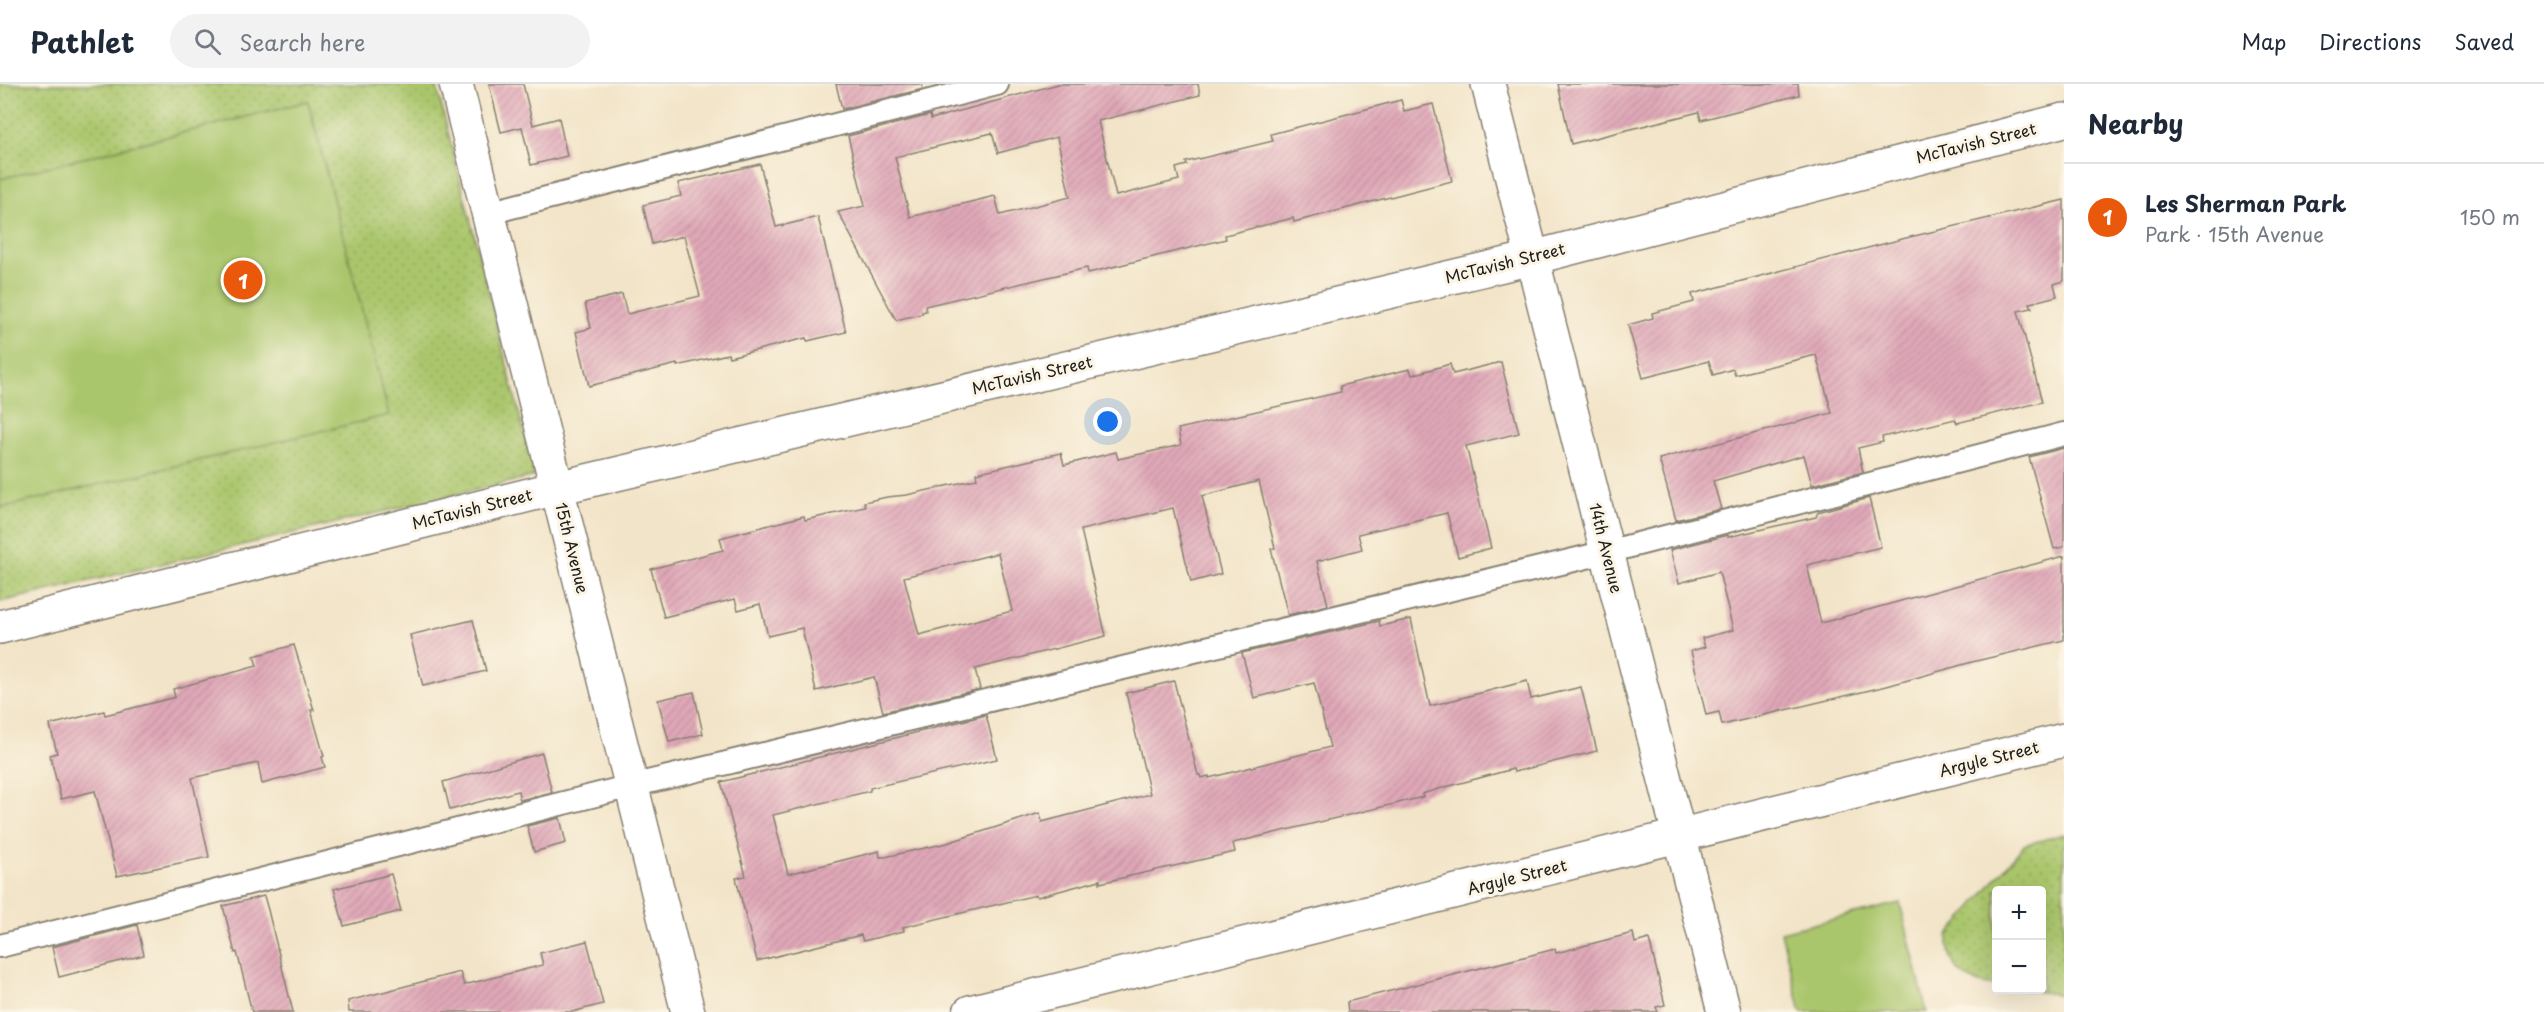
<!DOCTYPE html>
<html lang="en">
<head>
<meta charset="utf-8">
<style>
  :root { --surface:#fff; --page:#f2f2f3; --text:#1f2937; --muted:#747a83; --line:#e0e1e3; --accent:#ea580c }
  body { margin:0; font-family:"Playpen Sans",sans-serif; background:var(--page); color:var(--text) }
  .controls { position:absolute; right:18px; bottom:18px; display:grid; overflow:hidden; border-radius:6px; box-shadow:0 6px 24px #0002 }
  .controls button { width:54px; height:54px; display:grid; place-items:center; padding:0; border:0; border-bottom:2px solid var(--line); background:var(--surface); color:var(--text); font:30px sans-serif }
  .you { position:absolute; left:1108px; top:338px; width:21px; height:21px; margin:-15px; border:4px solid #fff; border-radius:50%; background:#1a73e8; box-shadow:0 0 0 9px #1a73e833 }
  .badge { display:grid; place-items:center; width:39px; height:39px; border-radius:50%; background:var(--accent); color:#fff; font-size:20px; font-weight:700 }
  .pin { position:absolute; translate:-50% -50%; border:3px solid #fff; box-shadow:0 2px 6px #0006 }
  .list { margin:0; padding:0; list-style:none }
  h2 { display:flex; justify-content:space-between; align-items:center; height:78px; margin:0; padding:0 24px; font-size:26px }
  h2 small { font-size:20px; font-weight:400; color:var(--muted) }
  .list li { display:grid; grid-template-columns:39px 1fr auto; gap:18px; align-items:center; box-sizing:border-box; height:108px; padding:0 24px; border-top:2px solid var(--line) }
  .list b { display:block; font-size:22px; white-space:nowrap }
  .list p { margin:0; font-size:20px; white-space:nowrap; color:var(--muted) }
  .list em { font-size:20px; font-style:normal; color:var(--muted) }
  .icon { flex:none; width:33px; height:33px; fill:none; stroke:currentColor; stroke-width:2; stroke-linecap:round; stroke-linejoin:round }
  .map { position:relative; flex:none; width:2064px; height:928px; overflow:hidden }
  header { display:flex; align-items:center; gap:36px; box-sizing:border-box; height:84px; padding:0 30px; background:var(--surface); border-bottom:2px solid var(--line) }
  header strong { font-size:28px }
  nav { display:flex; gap:33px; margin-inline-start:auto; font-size:21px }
  .search { width:420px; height:54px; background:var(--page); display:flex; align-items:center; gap:15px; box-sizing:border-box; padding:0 21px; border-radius:33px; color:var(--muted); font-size:22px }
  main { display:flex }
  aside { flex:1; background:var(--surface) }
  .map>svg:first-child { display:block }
  .green { fill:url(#green-dots); stroke:#637144; stroke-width:1.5 }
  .pitch { fill:#aac66c; stroke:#637144; stroke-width:1.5 }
  .building { fill:url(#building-hatch); fill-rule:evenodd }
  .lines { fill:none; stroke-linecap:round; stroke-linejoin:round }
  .service-casing { stroke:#878072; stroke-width:26 }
  .minor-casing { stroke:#878072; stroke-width:36 }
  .tertiary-casing { stroke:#878072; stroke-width:36 }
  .service { stroke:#fff; stroke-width:22 }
  .minor { stroke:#fff; stroke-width:33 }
  .tertiary { stroke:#fff; stroke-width:33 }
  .labels { text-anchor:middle; stroke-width:6; stroke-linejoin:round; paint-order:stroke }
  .street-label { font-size:16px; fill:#1c1c1c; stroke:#fcf5e5 }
</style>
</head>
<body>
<header>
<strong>Pathlet</strong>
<div class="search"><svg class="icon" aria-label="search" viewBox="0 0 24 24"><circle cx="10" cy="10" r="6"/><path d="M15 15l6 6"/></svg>Search here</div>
<nav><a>Map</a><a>Directions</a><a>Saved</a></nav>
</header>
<main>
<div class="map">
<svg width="2064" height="928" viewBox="0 0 2064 928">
  <defs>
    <pattern id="green-dots" width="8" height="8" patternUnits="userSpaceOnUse" patternTransform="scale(1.5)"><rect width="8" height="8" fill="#aac66c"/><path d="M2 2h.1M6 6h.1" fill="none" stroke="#92aa5d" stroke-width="1.8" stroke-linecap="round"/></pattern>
    <pattern id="building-hatch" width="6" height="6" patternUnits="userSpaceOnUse" patternTransform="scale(1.5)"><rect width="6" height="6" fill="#e0a8b8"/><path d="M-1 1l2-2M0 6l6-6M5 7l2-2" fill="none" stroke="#c0909e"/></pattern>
  </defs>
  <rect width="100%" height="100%" fill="#fcf5e5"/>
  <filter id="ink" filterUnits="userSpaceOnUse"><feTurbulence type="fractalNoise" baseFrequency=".0167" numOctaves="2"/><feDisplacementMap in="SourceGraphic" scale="12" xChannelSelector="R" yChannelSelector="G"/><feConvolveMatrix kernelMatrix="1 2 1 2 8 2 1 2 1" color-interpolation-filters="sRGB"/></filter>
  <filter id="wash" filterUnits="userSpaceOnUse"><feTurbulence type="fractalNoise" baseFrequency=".008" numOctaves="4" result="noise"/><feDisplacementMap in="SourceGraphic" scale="24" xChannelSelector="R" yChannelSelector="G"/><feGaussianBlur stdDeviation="1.35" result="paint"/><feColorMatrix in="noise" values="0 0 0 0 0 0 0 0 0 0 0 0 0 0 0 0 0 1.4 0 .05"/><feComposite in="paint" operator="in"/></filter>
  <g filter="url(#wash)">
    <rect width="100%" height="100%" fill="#f2e4c8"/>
    <!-- green -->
    <g class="green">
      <polygon points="0,0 436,0 535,392 0,518"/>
      <path d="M2064 750V911L2022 906H2042V806H1996V902C1965 899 1947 885 1948 852L2024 761Z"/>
    </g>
    <!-- pitch -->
    <g class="pitch">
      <polygon points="308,17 389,331 0,424 0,95"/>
      <polygon points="1900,819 1927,928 1801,928 1781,848"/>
    </g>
    <g id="blocks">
      <!-- building -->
      <g class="building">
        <polygon points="489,0 523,0 533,41 559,34 567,72 531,81 522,43 501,48"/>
        <polygon points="836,0 922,0 923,5 842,25"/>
        <path d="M1058 0H1198L1200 11 1098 37 1116 112 1179 96 1176 84 1187 81 1186 78 1273 57 1271 50 1401 16 1404 27 1433 20 1452 97 1294 138 1293 134 1225 151 1226 155 1088 189 1087 184 925 222 926 227 922 228V230L896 236 838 128 865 122 848 52 930 31 931 35ZM992 49 998 69 1057 53 1070 113 1000 131 995 112 910 133 895 73Z"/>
        <polygon points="1558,0 1798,0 1799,11 1701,36 1699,28 1571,60"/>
        <polygon points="760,80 776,143 818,133 846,248 807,257 806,254 729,273 728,270 677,282 677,280 589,302 576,248 591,244 585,219 622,210 627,230 700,212 684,152 652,160 643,121 681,112 678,99"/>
        <polygon points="2064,116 2064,197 2054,200 2057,212 2030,219 2032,224 2018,227 2042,318 1957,339 1955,335 1882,353 1883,358 1858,364 1863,388 1812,401 1804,371 1713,397 1721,425 1676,436 1659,375 1832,329 1816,271 1735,291 1733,285 1713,291 1709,277 1643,294 1628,241 1653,234 1652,229 1694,218 1692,210 1906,154"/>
        <path d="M1501 278 1519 349 1466 362 1491 464 1458 473 1447 429 1358 450 1362 465 1317 477 1328 521 1288 531 1271 465 1275 464 1259 397 1202 412 1221 490 1191 498 1173 424 1081 446 1106 552 975 585 980 605 883 628 874 593 816 607 802 544 768 552 760 520 738 526 735 515 664 533 651 485 723 466 720 454 804 432 805 436 865 423 864 418 887 413 907 411 977 395 976 389 1061 369 1064 381 1116 368 1118 375 1181 361 1178 345 1341 308 1340 302 1410 285 1412 291 1450 280 1453 290ZM998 469 1012 527 919 551 904 493Z"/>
        <polygon points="2064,364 2064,463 2054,465 2029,373"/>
        <polygon points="1869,414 1881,463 1807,481 1821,539 2064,472 2064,556 1972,578 1887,602 1722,641 1719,628 1706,631 1691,567 1705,563 1702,554 1733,546 1719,488 1679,499 1670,466 1728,451 1728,453 1816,433 1818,428"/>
        <polygon points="1411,535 1430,622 1527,597 1531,615 1581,603 1597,667 1514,688 1513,685 1442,704 1422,710 1423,713 1233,759 1235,768 1100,799 1100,796 1037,813 1036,811 903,843 904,847 863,857 861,851 757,877 736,794 746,792 721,698 986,631 997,675 870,704 870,707 773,731 788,790 879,767 880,773 885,773 947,759 1040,729 1042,738 1150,710 1126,609 1174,597 1198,691 1200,691 1201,694 1209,692 1209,694 1330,663 1314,599 1254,614 1242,569 1379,537 1380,542"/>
        <polygon points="473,536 486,587 423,602 410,551"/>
        <polygon points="294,561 314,626 311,626 324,672 322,673 325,683 262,700 258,679 192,694 209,773 117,792 95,707 61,715 50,671 57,669 50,641 104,627 105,631 172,614 175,613 173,605 257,582 254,572"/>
        <polygon points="694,608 703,650 669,658 658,616"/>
        <polygon points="542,669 552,708 520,716 518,707 450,726 443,698"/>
        <polygon points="560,734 566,759 534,768 527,742"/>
        <polygon points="391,790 401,827 344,842 334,805"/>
        <polygon points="264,812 268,826 293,928 252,928 237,868 235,869 223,822"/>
        <polygon points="137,841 144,871 59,893 52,863"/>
        <polygon points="1633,849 1635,859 1649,855 1665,921 1656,923 1658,928 1348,928 1347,918 1555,865 1556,869"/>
        <polygon points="587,857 603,920 572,928 349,928 348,917 460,888 464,901 543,881 540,869"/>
      </g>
    </g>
  </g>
  <g filter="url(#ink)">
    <use href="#blocks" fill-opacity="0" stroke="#878072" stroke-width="1.5"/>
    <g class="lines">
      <!-- service casing -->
      <g class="service-casing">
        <g id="service">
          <polyline points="488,129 997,0"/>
          <polyline points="0,862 631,702 1607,468 2064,350"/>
        </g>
      </g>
      <!-- minor casing -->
      <g class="minor-casing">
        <g id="minor">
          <polyline points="1488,0 1724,928"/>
          <polyline points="0,543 557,404 1532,174 2064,36"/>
          <polyline points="970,928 2064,656"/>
        </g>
      </g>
      <!-- tertiary casing -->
      <g class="tertiary-casing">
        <polyline id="tertiary" points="456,0 688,928"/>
      </g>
      <!-- service -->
      <use href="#service" class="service"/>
      <!-- minor -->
      <use href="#minor" class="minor"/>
      <!-- tertiary -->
      <use href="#tertiary" class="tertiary"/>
    </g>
  </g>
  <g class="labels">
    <!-- street labels -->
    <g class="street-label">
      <text transform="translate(1976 59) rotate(-14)" y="6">McTavish Street</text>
      <text transform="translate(1505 179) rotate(-14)" y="6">McTavish Street</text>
      <text transform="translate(1032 291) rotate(-13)" y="6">McTavish Street</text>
      <text transform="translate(472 425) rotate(-14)" y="6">McTavish Street</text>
      <text transform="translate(572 464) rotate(76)" y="6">15th Avenue</text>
      <text transform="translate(1606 464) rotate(76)" y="6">14th Avenue</text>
      <text transform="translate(1989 675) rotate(-14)" y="6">Argyle Street</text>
      <text transform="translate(1517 793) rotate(-14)" y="6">Argyle Street</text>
    </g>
  </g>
</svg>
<div class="controls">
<button>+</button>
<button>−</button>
</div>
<div class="you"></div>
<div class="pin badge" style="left:243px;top:196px">1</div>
</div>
<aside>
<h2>Nearby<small></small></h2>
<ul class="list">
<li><span class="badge">1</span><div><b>Les Sherman Park</b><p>Park · 15th Avenue</p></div><em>150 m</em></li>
</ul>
</aside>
</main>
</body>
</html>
